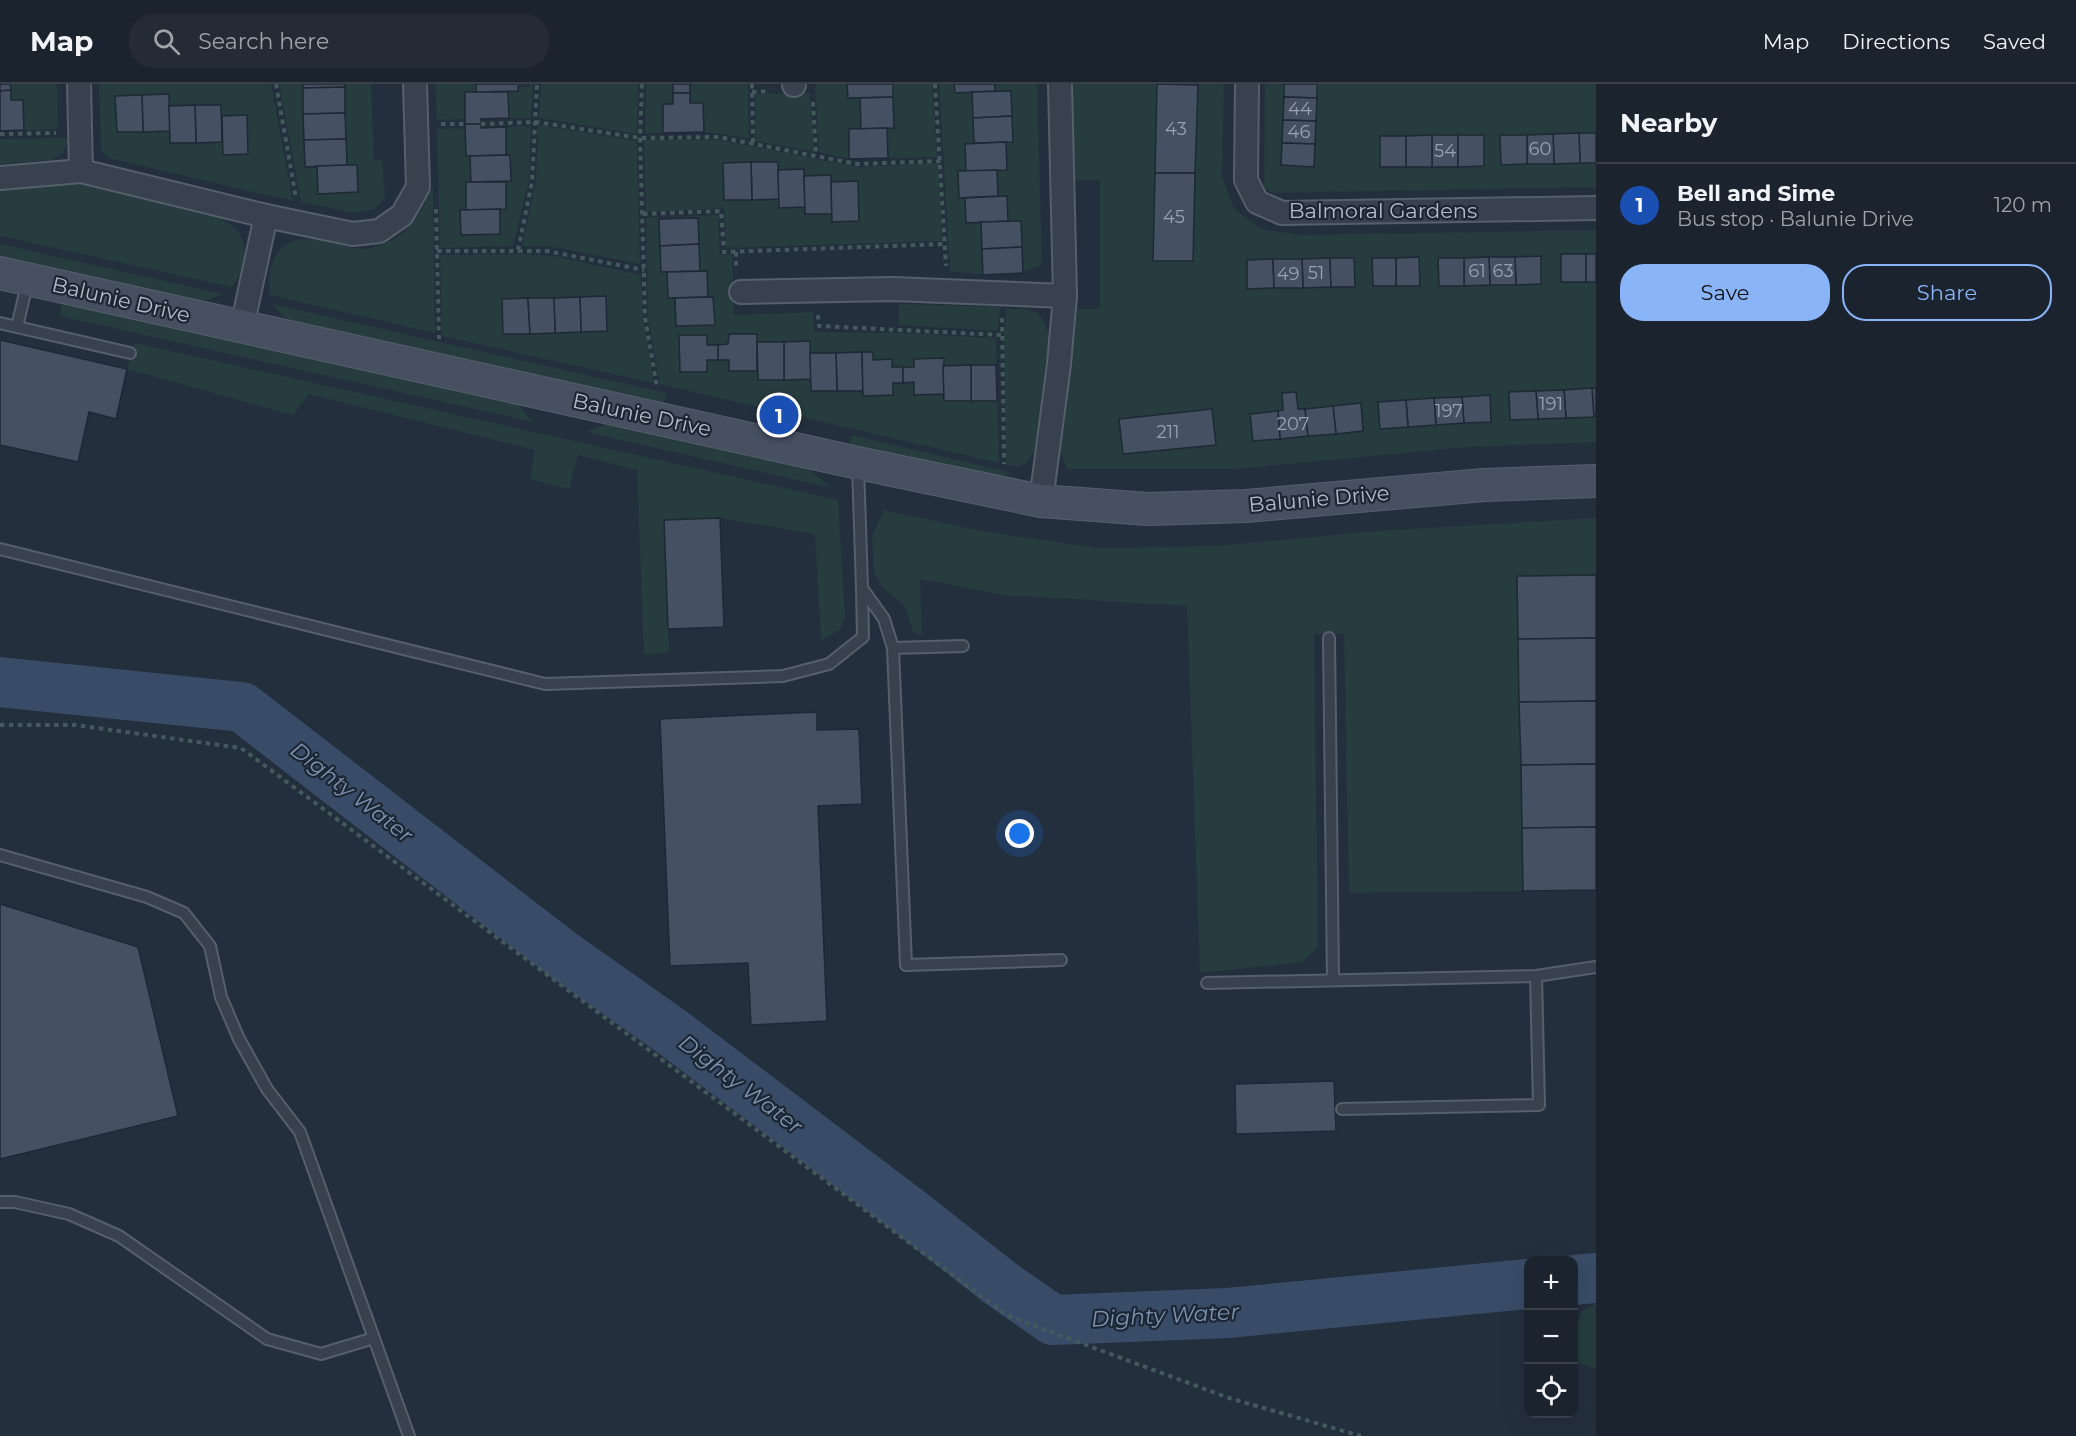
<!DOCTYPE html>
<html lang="en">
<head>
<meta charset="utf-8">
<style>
  :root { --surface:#1b232e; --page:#242b36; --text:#f1f3f6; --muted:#a0a4aa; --line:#39404a; --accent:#8ab4f8 }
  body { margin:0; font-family:Montserrat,sans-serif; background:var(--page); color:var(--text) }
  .controls { position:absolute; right:18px; bottom:18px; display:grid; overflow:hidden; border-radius:12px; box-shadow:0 6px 24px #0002 }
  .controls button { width:54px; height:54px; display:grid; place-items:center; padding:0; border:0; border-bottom:2px solid var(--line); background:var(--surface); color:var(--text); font:30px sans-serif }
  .you { position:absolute; left:1020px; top:750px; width:21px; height:21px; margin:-15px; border:4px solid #fff; border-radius:50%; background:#1a73e8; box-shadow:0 0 0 9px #1a73e833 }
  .badge { display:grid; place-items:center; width:39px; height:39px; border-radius:50%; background:var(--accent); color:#fff; font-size:20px; font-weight:700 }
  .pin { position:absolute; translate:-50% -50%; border:3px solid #fff; box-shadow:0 2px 6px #0006 }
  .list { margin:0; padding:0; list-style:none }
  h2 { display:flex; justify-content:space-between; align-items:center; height:78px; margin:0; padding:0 24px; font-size:26px }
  h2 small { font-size:20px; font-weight:400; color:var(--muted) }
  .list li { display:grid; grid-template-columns:39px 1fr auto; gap:18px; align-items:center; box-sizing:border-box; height:84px; padding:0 24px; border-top:2px solid var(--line) }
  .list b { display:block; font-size:22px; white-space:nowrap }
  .list p { margin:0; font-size:20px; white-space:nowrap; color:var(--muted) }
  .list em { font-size:20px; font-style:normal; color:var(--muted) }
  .actions { display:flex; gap:12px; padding:18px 24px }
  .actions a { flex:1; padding:14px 0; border:2px solid var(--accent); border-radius:24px; text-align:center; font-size:21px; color:var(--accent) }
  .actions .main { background:var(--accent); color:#111 }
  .icon { flex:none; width:33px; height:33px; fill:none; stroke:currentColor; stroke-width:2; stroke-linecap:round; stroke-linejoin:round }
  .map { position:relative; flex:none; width:1596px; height:1352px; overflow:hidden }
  header { display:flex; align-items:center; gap:36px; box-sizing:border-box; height:84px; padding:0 30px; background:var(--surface); border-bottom:2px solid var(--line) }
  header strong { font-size:28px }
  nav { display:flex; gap:33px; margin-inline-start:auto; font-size:21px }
  .search { width:420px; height:54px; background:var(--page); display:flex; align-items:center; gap:15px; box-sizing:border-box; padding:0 21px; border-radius:24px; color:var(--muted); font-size:22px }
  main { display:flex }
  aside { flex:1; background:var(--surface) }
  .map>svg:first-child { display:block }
  .green { fill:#263c3f }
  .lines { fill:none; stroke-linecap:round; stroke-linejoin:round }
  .river { stroke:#394c67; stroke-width:50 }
  .building { fill:#455162; stroke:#1f2835; stroke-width:1.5 }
  .lane-casing { stroke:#565f6c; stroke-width:14 }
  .street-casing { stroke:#565f6c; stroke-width:26 }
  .secondary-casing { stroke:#565f6c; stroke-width:34 }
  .path { stroke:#44595c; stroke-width:4; stroke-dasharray:4.5 4.5; stroke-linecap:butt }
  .lane { stroke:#38414e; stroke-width:10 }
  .street { stroke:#38414e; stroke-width:22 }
  .secondary { stroke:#465061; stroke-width:32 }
  .labels { text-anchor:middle; stroke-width:4.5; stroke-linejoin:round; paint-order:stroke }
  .number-label { font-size:18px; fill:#98a1af }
  .street-label { font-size:21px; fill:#b4bcc9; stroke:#1d2633 }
  .water-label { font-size:22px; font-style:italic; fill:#7c92b1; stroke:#1d2633 }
</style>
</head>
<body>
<header>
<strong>Map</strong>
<div class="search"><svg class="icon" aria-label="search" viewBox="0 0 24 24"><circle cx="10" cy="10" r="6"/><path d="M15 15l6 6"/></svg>Search here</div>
<nav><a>Map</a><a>Directions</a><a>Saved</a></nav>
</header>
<main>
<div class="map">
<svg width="1596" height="1352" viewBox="0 0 1596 1352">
  <rect width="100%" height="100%" fill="#242f3e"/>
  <!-- green -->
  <g class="green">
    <polygon points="0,0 57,0 58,45 0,47"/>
    <polygon points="99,0 271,0 293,117 108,74 101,65"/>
    <polygon points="279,0 303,0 305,82 317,82 318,110 358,108 357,81 347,81 345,0 371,0 374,76 382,76 385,114 374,125 354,129 301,118"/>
    <polygon points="435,0 476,0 476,8 465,9 465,35 437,36"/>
    <polygon points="528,0 533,0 531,34 509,34 508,8 518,7 518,2 528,2"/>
    <polygon points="541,0 638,0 637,50 539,34"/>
    <polygon points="646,0 673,0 673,20 663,20 663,49 645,49"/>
    <polygon points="690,0 748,0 749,54 704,48 703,19 690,19"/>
    <polygon points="815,0 932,0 937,73 849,75 819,68"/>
    <path d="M939 0H1037L1042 181C1010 194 984 191 950 187Z"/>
    <polygon points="1073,0 1224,0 1222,93 1234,124 1260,145 1301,151 1596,146 1596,358 1467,363 1235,385 1067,385 1060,366 1077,225 1100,225 1100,96 1074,96"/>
    <polygon points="1265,0 1596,0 1596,103 1271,109 1264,102"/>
    <polygon points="810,9 814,68 756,57 755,10"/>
    <polygon points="538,41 637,57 640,180 548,162 522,162 536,98"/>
    <polygon points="531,42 529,97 513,162 440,164 437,45 465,44 466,71 470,72 471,98 466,99 466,126 460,126 461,150 500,150 500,125 506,125 506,98 511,97 510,71 506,71 506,43"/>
    <polygon points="68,54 64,68 52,76 0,80 0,55"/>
    <polygon points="644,56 719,56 858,83 938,79 942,157 726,164 724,124 646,128"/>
    <path d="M72 99 220 134C226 138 235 143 239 149 250 168 243 187 232 203L0 152V106Z"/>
    <path d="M433 104 435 249 270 211C266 183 275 155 308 155 327 155 345 164 363 165 371 165 383 160 390 157 412 147 422 124 433 104Z"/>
    <polygon points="718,131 720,171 732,171 734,231 813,228 814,248 903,249 996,254 999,379 660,300 648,233 646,134"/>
    <polygon points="0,160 223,210 201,218 0,173"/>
    <polygon points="525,170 554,172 641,191 643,233 654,299 442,252 440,171"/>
    <polygon points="62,219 518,320 533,338 60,232"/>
    <polygon points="272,220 666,309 664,321 298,240 283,232"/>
    <polygon points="899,220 1000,223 998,247 899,241"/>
    <path d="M1006 225C1032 225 1042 224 1049 252L1034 368 1028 378 1019 383 1006 380 1004 250Z"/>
    <polygon points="135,259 838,416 845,532 840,546 821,556 815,450 720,434 664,436 669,569 644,570 637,386 578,371 569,405 530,395 535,366 309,310 293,331 127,285"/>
    <polygon points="607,340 807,384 832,404 586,348"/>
    <polygon points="852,351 1012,389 993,395 849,362"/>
    <polygon points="884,426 981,447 1097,464 1215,462 1377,447 1596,434 1596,491 1517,493 1523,807 1349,809 1344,550 1314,550 1318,862 1303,878 1200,889 1187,522 1003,511 920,495 922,551 913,548 905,522 882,503 874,489 872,452"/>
    <polygon points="1596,1220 1596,1285 1579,1280 1574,1258 1581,1227"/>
  </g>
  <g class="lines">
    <!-- river -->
    <g class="river">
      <polyline points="0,598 242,623 563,871 672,948 911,1129 1000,1199 1053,1236 1228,1229 1528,1200"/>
      <polyline points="1574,1196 1596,1194"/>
    </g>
  </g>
  <!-- building -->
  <g class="building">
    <polygon points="0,0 10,0 11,6 0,7"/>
    <polygon points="303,0 345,0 345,3 303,4"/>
    <polygon points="476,0 528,0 528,2 518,2 518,7 476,8"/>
    <rect x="673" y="0" width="17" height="9"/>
    <polygon points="847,0 893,0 893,13 848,14"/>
    <polygon points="954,0 995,0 995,7 955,9"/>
    <polygon points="1157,0 1198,1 1195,89 1155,89"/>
    <polygon points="1284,0 1317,0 1317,14 1284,13"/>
    <polygon points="345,3 345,29 303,30 303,4"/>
    <polygon points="11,6 11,16 23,16 24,46 0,47 0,7"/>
    <polygon points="1011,7 1012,32 973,34 972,8"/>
    <polygon points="465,8 508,8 509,34 481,35 481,40 465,40"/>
    <polygon points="673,9 690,9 690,19 703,19 704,48 663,49 663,20 673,20"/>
    <polygon points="169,10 170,47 143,48 142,11"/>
    <polygon points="142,11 143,48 117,48 115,12"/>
    <polygon points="893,13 894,44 861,45 860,14"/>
    <polygon points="1284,13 1317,14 1316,37 1283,36"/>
    <polygon points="195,21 221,21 222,58 196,59"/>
    <polygon points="195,21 196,59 170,59 169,22"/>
    <polygon points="345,29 346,55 304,56 303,30"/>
    <polygon points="247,31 248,70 223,71 222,32"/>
    <polygon points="1012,32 1013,58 974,59 973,34"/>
    <polygon points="1283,36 1316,37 1315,60 1282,59"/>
    <polygon points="465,40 481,40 481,44 506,43 506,71 466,72"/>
    <polygon points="887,44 888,74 849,75 849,45"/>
    <polygon points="1579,49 1596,49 1596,79 1580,79"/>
    <polygon points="1579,49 1580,79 1554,80 1553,50"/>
    <polygon points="1553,50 1554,80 1527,80 1527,51"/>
    <rect x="1432" y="51" width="26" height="32"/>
    <polygon points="1432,51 1432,83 1406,83 1406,52"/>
    <polygon points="1458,51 1484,51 1484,82 1458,83"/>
    <polygon points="1500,51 1527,51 1527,80 1501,81"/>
    <rect x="1380" y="52" width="26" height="31"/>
    <polygon points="346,55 347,81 305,83 304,56"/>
    <polygon points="1006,58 1007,86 966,87 965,60"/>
    <polygon points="1282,59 1315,60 1314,83 1281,81"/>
    <polygon points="510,71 511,97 471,98 470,72"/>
    <polygon points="751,78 778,78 779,115 752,116"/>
    <polygon points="751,78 752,116 724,116 723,79"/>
    <polygon points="347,81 357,81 358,108 318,110 317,82"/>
    <polygon points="804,85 805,123 779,124 778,86"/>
    <polygon points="997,86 998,112 959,114 958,87"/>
    <polygon points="1155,89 1195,89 1193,177 1153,177"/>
    <polygon points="831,91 832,130 805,130 804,92"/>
    <polygon points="858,97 859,137 832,138 831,98"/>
    <polygon points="466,98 506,98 506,125 466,126"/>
    <polygon points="1007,112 1008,137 966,139 965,114"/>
    <polygon points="500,125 500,150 461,151 460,126"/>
    <polygon points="698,134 699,160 660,162 659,135"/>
    <polygon points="1021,137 1022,163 982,165 981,138"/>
    <polygon points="699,160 700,187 661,188 660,162"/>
    <polygon points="1022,163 1023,189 983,191 982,165"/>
    <rect x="1561" y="170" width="25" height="28"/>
    <rect x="1586" y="170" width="10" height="28"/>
    <polygon points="1541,172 1541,200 1516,201 1515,173"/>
    <polygon points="1419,173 1420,202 1396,202 1396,174"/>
    <polygon points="1489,173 1515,173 1516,201 1490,201"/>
    <polygon points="1489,173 1490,201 1464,202 1464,174"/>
    <polygon points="1330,174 1331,203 1303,204 1302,175"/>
    <polygon points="1330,174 1354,174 1355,203 1331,203"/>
    <polygon points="1372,174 1396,174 1396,202 1373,202"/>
    <polygon points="1438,174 1464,174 1464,202 1439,202"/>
    <polygon points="1273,175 1274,204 1247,205 1247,176"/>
    <polygon points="1273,175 1302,175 1303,204 1274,204"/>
    <polygon points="707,187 708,213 668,214 667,188"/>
    <polygon points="606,212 607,247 581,248 580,213"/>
    <polygon points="580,213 581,248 555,249 554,214"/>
    <polygon points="713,213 715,241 676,242 675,214"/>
    <polygon points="528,214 530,250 503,250 502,215"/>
    <polygon points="528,214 554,214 555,249 530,250"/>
    <polygon points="729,250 757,250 757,287 729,287 729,276 718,276 718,261 728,260"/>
    <polygon points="679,251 707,251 707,261 718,261 718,276 707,276 707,288 680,288"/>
    <polygon points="0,256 127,285 116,335 89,328 78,378 0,361"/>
    <polygon points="810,257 811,295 784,296 784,258"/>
    <polygon points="757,258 784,258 784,296 758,296"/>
    <polygon points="862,268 863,307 837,307 836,269"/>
    <polygon points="862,268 873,268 873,276 892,275 892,283 903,283 903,299 893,299 893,311 863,312"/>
    <polygon points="810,269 836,269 837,307 811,307"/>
    <polygon points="944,274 944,310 914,311 914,298 903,299 903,283 914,283 914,275"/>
    <polygon points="971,281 996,281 997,317 971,317"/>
    <polygon points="971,281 971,317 944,317 943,282"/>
    <polygon points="1592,304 1596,304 1596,332 1594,333"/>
    <polygon points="1592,304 1594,333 1566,334 1564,306"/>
    <polygon points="1564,306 1566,334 1538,335 1536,307"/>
    <polygon points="1536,307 1538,335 1510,336 1509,308"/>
    <polygon points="1296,308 1298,325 1305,325 1308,352 1280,355 1278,327 1283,326 1282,309"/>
    <polygon points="1490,311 1491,338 1464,339 1462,313"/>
    <polygon points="1462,313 1464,339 1436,341 1434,314"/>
    <polygon points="1434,314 1436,341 1408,343 1406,316"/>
    <polygon points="1406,316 1408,343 1380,345 1378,318"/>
    <polygon points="1361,319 1363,347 1336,350 1333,322"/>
    <polygon points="1333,322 1336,350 1308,352 1305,325"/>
    <polygon points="1212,325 1216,361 1123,370 1119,335"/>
    <polygon points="1278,327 1280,355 1253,357 1250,330"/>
    <polygon points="720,434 724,543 668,545 664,436"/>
    <polygon points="1596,491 1596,554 1518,555 1517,492"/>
    <polygon points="1596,554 1596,617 1519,618 1518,555"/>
    <polygon points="1596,617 1596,680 1521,681 1519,618"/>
    <polygon points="817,628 817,646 859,645 862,720 818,722 827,937 751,941 748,879 670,882 660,635"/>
    <polygon points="1596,680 1596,743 1522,744 1521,681"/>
    <polygon points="1596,743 1596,806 1523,807 1522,744"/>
    <polygon points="0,820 138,863 178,1032 0,1075"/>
    <polygon points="1334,997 1336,1047 1236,1050 1235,1000"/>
  </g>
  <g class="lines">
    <!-- lane casing -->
    <g class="lane-casing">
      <g id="lane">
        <polyline points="0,239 130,269"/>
        <polyline points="17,243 28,196"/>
        <polyline points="858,382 862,504 884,535 893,564 906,881 1061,876"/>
        <polyline points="0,465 545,600 783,592 829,580 863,553 862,504"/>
        <polyline points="1329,554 1333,896"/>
        <polyline points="893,564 963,562"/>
        <polyline points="0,771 147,813 184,829 210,862 221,913 239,955 267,1005 300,1048 409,1352"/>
        <polyline points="1207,899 1536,892 1596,883"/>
        <polyline points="1342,1025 1539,1021 1536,892"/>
        <polyline points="0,1118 15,1118 69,1130 119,1152 267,1255 321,1270 374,1254"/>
      </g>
    </g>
    <!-- street casing -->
    <g class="street-casing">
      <g id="street">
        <polyline points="79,0 81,87"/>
        <polyline points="794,0 794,1"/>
        <polyline points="1247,0 1246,96 1257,118 1282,129 1596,124"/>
        <polyline points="0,94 81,87 266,132 353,150 379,147 402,131 418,103 415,0"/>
        <polyline points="741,208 893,205 1065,212"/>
        <polyline points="242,243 266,132"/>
        <polyline points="1041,417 1059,280 1065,212 1060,0"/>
      </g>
    </g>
    <!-- secondary casing -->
    <g class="secondary-casing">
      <polyline id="secondary" points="0,189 858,379 1041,417 1148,425 1246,422 1484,401 1596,397"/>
    </g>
    <!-- path -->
    <g class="path">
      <polyline points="276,0 296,114"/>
      <polyline points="642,0 640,54 645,233 657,303"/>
      <polyline points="752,0 753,58"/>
      <polyline points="935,0 946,182"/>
      <polyline points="752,8 770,7"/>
      <polyline points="813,18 816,71"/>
      <polyline points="441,40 465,40"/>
      <polyline points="481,40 536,38 640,54 718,53 857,80 941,77"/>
      <polyline points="0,50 56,49"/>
      <polyline points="436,125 439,255"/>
      <polyline points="643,130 721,127 724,168 945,160"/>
      <polyline points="518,166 532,98 537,0"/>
      <polyline points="437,167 547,167 644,186"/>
      <polyline points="736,168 736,185"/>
      <polyline points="818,231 819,242 1001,251"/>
      <polyline points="1002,234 1004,380"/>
      <polyline points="0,641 76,641 241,664 1008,1232 1229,1314 1361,1352"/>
    </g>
    <!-- lane -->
    <use href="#lane" class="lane"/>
    <!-- street -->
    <use href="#street" class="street"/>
    <!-- secondary -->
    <use href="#secondary" class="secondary"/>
  </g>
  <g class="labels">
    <!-- number labels -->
    <g class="number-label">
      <text x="1300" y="31">44</text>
      <text x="1176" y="51">43</text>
      <text x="1299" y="54">46</text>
      <text x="1540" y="71">60</text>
      <text x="1445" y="73">54</text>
      <text x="1174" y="139">45</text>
      <text x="1477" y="193">61</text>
      <text x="1503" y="193">63</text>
      <text x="1316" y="195">51</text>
      <text x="1288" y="196">49</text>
      <text x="1551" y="326">191</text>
      <text x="1449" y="333">197</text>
      <text x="1293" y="346">207</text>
      <text x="1168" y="354">211</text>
    </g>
    <!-- street labels -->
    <g class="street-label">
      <text x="1383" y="134">Balmoral Gardens</text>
      <text transform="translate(121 216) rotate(13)" y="7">Balunie Drive</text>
      <text transform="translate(642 331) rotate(12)" y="7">Balunie Drive</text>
      <text transform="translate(1319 415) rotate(-5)" y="7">Balunie Drive</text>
    </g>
    <!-- water labels -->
    <g class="water-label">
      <text transform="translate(352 708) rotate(38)" y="8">Dighty Water</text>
      <text transform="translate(741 1000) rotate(37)" y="8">Dighty Water</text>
      <text transform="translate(1165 1231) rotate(-3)" y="8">Dighty Water</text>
    </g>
  </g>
</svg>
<div class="controls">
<button>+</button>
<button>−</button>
<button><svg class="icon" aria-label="locate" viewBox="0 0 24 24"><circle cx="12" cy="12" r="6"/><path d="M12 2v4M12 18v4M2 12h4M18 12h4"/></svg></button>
</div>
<div class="you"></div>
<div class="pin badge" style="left:779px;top:331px;background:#1a4fb4">1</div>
</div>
<aside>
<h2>Nearby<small></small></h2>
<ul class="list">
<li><span class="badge" style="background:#1a4fb4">1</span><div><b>Bell and Sime</b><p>Bus stop · Balunie Drive</p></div><em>120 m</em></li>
</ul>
<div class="actions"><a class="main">Save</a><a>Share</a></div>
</aside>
</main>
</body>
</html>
